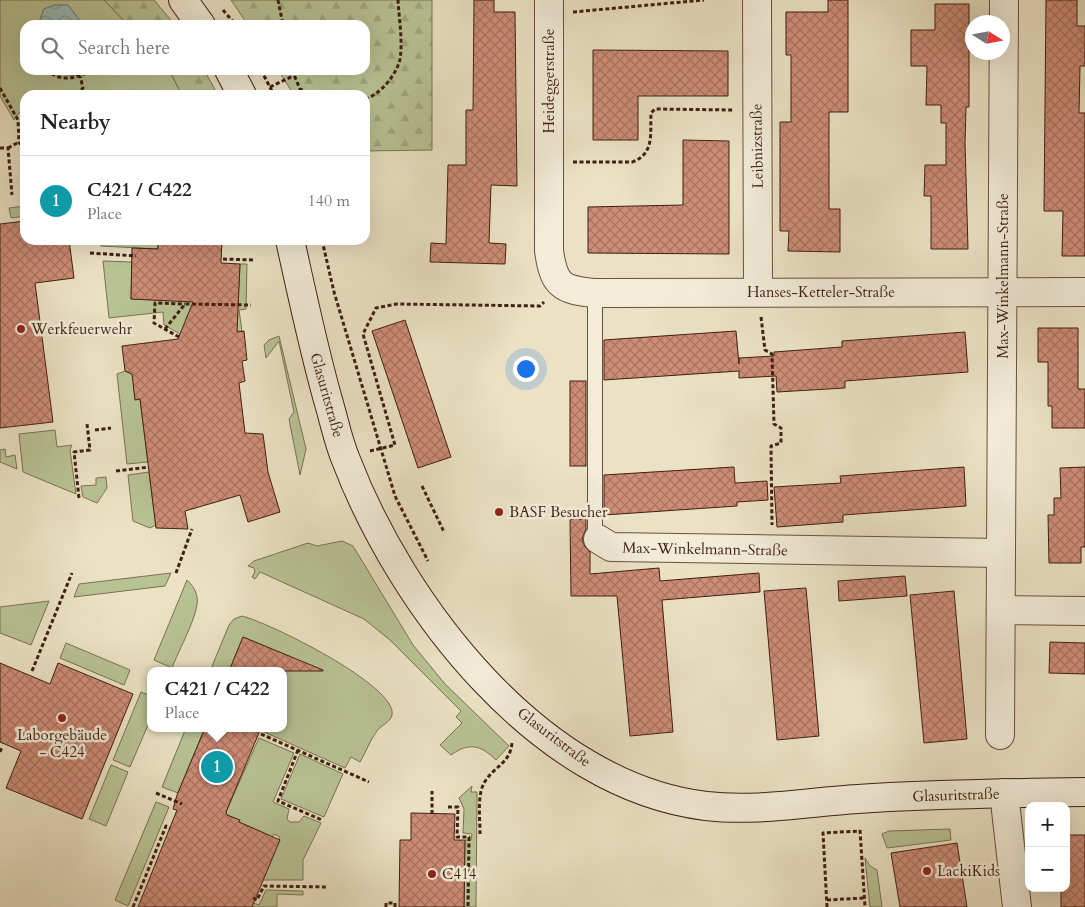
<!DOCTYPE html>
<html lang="en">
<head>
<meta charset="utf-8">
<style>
  :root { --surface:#fff; --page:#f6f6f6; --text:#222; --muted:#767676; --line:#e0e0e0; --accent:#0f766e }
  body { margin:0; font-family:Cardo,serif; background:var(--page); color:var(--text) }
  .controls { position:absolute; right:15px; bottom:15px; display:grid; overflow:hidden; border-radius:10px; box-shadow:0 5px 20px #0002 }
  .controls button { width:45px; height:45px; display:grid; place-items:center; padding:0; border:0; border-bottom:1px solid var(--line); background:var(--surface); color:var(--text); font:25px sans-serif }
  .compass { position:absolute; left:965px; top:15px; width:45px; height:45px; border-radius:50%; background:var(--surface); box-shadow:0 5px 20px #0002; rotate:101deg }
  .you { position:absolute; left:525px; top:368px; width:18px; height:18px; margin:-12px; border:4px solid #fff; border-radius:50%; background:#1a73e8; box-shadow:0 0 0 8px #1a73e833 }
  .badge { display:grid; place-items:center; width:32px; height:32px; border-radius:50%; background:var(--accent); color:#fff; font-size:16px; font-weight:700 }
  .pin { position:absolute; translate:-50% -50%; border:2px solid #fff; box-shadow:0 1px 5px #0006 }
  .popup { position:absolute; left:147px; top:667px; width:140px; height:65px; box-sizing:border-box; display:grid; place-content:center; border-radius:10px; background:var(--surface); filter:drop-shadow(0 1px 4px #0005); font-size:16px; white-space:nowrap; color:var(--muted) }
  .popup b { font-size:19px; color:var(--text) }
  .popup::after { content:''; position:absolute; left:50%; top:100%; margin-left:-10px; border:10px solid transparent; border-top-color:var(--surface) }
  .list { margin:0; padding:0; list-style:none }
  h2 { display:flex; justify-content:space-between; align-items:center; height:65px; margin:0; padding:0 20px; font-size:21px }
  h2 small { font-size:16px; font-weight:400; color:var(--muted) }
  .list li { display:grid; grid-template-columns:32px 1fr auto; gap:15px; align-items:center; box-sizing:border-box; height:90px; padding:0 20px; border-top:1px solid var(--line) }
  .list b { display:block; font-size:19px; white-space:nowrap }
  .list p { margin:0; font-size:16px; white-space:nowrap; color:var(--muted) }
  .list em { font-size:16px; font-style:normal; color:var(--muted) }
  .icon { flex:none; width:28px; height:28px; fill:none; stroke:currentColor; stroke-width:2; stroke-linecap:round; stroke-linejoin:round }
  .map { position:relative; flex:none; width:1085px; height:907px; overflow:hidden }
  .search { position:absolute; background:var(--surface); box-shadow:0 5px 20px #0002; left:20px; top:20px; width:350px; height:55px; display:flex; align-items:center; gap:12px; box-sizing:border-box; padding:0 18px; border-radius:15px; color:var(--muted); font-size:19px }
  .panel { position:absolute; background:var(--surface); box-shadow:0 5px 20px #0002; left:20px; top:90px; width:350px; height:155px; border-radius:15px }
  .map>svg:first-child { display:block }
  .grass { fill:#b8c394; stroke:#7c7152 }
  .forest { fill:url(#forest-firs); stroke:#7c7152 }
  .water { fill:url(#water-waves); stroke:#757e76 }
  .building { fill:url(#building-cross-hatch); stroke:#3f1f11 }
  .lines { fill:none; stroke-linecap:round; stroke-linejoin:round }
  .service-casing { stroke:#6a503e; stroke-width:16 }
  .minor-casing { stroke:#6a503e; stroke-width:30 }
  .secondary-casing { stroke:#3f1f11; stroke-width:30 }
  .path { stroke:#3f1f11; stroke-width:3; stroke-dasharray:4 2.5; stroke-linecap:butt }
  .service { stroke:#f2ecd9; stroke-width:14 }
  .minor { stroke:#f2ecd9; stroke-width:28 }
  .secondary { stroke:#f2ecd9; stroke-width:28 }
  .poi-dot { fill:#8f2418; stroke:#f2ecd9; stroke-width:2 }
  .labels { text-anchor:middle; stroke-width:5; stroke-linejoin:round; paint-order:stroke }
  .street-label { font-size:15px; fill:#3f1f11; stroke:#f2ecd9 }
  .poi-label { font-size:15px; fill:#3f1f11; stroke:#f2ecd9; text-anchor:start }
</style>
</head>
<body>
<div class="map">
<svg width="1085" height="907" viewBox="0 0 1085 907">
  <defs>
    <pattern id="forest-firs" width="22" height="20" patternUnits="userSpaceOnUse" patternTransform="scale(1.25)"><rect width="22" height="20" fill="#b8c394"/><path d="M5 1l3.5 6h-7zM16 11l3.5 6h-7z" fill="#9fa77f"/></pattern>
    <pattern id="water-waves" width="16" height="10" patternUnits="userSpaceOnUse" patternTransform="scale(1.25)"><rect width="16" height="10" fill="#99bdba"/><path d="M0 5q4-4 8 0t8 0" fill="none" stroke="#7e9996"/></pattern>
    <pattern id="building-cross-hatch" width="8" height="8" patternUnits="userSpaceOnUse" patternTransform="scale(1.25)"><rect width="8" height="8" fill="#ce8d77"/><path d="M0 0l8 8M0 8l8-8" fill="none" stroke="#a97360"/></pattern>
  </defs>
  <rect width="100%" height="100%" fill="#ebe2c5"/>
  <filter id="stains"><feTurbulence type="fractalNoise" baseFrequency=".004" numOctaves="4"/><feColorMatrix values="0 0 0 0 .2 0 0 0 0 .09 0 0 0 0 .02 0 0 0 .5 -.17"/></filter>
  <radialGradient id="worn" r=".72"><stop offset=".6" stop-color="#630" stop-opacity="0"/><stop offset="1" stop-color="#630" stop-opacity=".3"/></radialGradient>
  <!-- grass -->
  <g class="grass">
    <path d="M0 0H104L128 25H83L68 5H54L44 9 38 25H25V70C34 70 45 68 53 70 67 74 74 78 87 70H169L182 95H25V112L19 113 14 120 0 96Z"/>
    <polygon points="25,206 25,216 11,218 9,208"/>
    <polygon points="112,240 158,240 158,249 101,246 100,242"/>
    <polygon points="103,261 132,262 131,299 238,303 240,264 247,264 246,309 239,310 242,331 180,334 164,325 163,312 109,318"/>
    <polygon points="279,336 306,449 300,475 289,419 294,412 279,341 266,358 264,345 269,340"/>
    <polygon points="125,371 133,374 135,400 140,399 148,462 127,464 117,374"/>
    <polygon points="55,430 57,447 72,445 70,450 76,494 23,472 19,434"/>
    <polygon points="5,449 6,457 15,455 17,469 0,462 0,450"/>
    <polygon points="149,472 156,525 150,528 133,521 128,475"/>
    <polygon points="106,477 107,488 97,503 83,497 81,486 96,485 96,478"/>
    <path d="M342 541 353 546 413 645 445 684 509 746 496 760C481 745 469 742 451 755L440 745 462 723 456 717 461 711 390 640 364 619 260 572 255 579 252 577 255 572 254 568 248 566 254 561 308 543 317 546Z"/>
    <polygon points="171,573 165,586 74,597 79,584"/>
    <path d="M187 580C192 585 196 590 197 597 200 613 178 651 172 668L154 660Z"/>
    <polygon points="49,601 31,645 0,633 0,607"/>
    <path d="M242 616C268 622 398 686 392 715 391 722 381 725 377 731 370 740 366 752 360 762L351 757 345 768 262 731 263 728H283V678L291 657 243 637 229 671H210L229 625 234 619Z"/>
    <polygon points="66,643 130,670 124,685 60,658"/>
    <polygon points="141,692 151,696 151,718 130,767 113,760"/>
    <polygon points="186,728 205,728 178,793 162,787"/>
    <polygon points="259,738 294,753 273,802 289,809 287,819 290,822 299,822 304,816 321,823 303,860 303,880 261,880 280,837 274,834 272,837 239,822 239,820 227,815 226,812"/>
    <polygon points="300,754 343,774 324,817 281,799"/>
    <polygon points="111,765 128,772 106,826 89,819"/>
    <polygon points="472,786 471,792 477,792 476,907 464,907 465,840 471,840 472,834 463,833 464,809 459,798"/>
    <polygon points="156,802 169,807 128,906 115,900"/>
    <polygon points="950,829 951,840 887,848 882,834 889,831"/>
    <polygon points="865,858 870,866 877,870 882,907 870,907"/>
    <polygon points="266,890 303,891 303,895 277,894 277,907 249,907 251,902 259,905"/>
  </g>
  <!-- forest -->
  <g class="forest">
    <polygon points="104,0 154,0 175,25 128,25"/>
    <polygon points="231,0 432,0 432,150 365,151 365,95 294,95 278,70 365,70 365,25 248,25"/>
    <polygon points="169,70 204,70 218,95 182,95"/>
  </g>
  <!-- water -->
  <g class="water">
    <polygon points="54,5 68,5 83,25 38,25 44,9"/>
    <path d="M53 70H87C75 78 65 76 53 70Z"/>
  </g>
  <!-- building -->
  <g class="building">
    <polygon points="474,0 494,0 494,12 515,12 517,186 491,185 489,243 506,244 505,264 430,262 431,243 446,244 448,165 466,165 466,110 473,110"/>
    <polygon points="828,0 848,0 848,112 829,112 829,209 840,209 840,252 788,251 789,231 780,231 780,122 791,122 791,55 786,55 786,12 828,12"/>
    <polygon points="1046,0 1077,0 1077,26 1085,26 1085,66 1080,66 1079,113 1085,113 1085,256 1062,256 1063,211 1044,211"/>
    <polygon points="935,4 969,4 969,107 966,107 965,143 968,249 931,249 931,196 924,196 925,165 946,165 946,123 941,123 941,105 926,105 927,66 911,66 911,30 935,30"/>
    <polygon points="593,50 728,51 728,96 638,96 638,140 593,140"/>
    <polygon points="683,140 729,141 729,254 588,253 588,207 683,205"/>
    <polygon points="25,221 25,240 69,240 74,278 35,283 53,422 0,428 0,224"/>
    <polygon points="158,240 222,240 221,263 240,264 237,332 244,331 247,360 242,361 245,381 239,383 245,433 263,434 268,472 280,512 248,522 240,495 185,511 188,529 156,528 140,399 135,400 132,374 125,371 122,346 178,339 193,302 131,299 132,248 158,249"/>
    <polygon points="405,320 451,457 418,468 372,331"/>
    <polygon points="1038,328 1078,328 1078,389 1085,389 1085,428 1052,428 1052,406 1048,406 1048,362 1038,362"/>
    <polygon points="736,331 739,364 739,358 774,356 774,352 842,347 842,341 965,332 968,372 845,381 845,388 777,392 776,376 739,378 739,371 604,380 604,340"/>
    <rect x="570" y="381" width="16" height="85"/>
    <polygon points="734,467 735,483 767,481 768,500 737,502 737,506 604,515 604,475"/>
    <polygon points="964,467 966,506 843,515 843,522 777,527 774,487 841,483 840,476"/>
    <polygon points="1085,467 1085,547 1081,547 1081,563 1049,563 1048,515 1054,515 1054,498 1061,498 1060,468"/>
    <polygon points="570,519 586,519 586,529 582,539 585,547 590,552 590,574 659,568 660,581 759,573 760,592 662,600 673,732 630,736 617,596 571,596"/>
    <polygon points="905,576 907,596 839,601 838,581"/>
    <polygon points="806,588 819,736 777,740 764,591"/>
    <polygon points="954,591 967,739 924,743 910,595"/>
    <polygon points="243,637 323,670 323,671 229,671"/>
    <polygon points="1050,642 1085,643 1085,674 1049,673"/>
    <polygon points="0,663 50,684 58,663 133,694 82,819 6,788 21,751 0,742"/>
    <polygon points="205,728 261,728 226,812 227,815 240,820 239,822 280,840 252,907 138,907 177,810 173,809 177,795"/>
    <polygon points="411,813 455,814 454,840 465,840 464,907 399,907 400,840 411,840"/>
    <polygon points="1066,835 1085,835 1085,907 1061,907 1061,888 1066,888"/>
    <polygon points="957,843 967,907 900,907 891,853"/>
  </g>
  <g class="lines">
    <!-- service casing -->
    <g class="service-casing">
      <polyline id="service" points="595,293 595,529 598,539"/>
    </g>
    <!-- minor casing -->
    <g class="minor-casing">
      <g id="minor">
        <path d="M549 0V251C554 285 561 290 595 293L1085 292"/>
        <polyline points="757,0 758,292"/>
        <polyline points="598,539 611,547 1001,553"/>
        <polyline points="1001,610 1085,611"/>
        <polyline points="1000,735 1004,0"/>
        <polyline points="1004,793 1017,907"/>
      </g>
    </g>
    <!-- secondary casing -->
    <g class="secondary-casing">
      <g id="secondary">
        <polyline points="183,0 201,25"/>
        <polyline points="229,70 242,95"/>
        <path d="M290 240C302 294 313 347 328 400 334 420 338 441 346 460 402 606 539 786 706 806 756 812 808 802 858 799 934 794 1009 793 1085 792"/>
      </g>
    </g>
    <!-- path -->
    <g class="path">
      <polyline points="278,0 283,25"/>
      <polyline points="223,10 236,25"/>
      <polyline points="573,12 704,0"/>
      <path d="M46 70C63 83 76 78 93 70"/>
      <polyline points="261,70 274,95"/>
      <polyline points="292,70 300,89 313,95"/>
      <polyline points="270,87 293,76"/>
      <polyline points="0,88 18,120 19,142 25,150"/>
      <polyline points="77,95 83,88 80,76"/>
      <path d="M365 99C380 95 397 74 400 59 403 41 399 19 398 0"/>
      <polyline points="0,148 8,148 12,195"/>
      <polyline points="8,148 19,142"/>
      <path d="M573 162H632C655 154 650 133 651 113L655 109 733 110"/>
      <polyline points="322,240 334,292 395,496 428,561"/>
      <polyline points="90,253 136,256"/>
      <polyline points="223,259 254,260"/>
      <polyline points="761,317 765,350 772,354 774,424 781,428 781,443 771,446 772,525"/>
      <polyline points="165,329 185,304 251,305"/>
      <polyline points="179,337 154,323 155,303 185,304"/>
      <polyline points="95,430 111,428"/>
      <polyline points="370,451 395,445 363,334 376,308 397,304 540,306 544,302"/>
      <polyline points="116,471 149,467"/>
      <polyline points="422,486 444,532"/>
      <polyline points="79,498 74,452 90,450 87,424"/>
      <polyline points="176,573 192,529"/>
      <polyline points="32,671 72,573"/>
      <polyline points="261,734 369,782"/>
      <polyline points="298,750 278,801 322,820"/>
      <polyline points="0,752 2,747"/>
      <polyline points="156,793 182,804"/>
      <polyline points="448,807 458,807 457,837 469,837 468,907"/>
      <polyline points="432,814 432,791"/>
      <polyline points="860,830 865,907"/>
      <path d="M480 834C480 818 477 796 484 783 494 766 511 763 512 742"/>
      <polyline points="253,898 257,900 264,886 328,887"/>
      <polyline points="827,900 864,898"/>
      <polyline points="133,907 166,826 170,828"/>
      <polyline points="386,907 386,903 395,903 395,907"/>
      <polyline points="827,907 823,833 860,831"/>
    </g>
    <!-- service -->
    <use href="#service" class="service"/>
    <!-- minor -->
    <use href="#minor" class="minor"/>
    <!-- secondary -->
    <use href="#secondary" class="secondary"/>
  </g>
  <!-- markers -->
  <g class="poi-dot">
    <circle cx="21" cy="329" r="5"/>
    <circle cx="499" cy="512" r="5"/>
    <circle cx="62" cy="718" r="5"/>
    <circle cx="927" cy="871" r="5"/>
    <circle cx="432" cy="874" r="5"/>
  </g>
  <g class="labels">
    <!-- street labels -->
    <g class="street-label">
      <text transform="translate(549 81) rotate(-90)" y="5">Heideggerstraße</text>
      <text transform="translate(757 146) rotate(-91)" y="5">Leibnizstraße</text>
      <text transform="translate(1003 276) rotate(-90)" y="5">Max-Winkelmann-Straße</text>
      <text x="821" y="297">Hanses-Ketteler-Straße</text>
      <text transform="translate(327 395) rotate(74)" y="5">Glasuritstraße</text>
      <text transform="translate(705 549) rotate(1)" y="5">Max-Winkelmann-Straße</text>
      <text transform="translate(554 737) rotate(37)" y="5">Glasuritstraße</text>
      <text transform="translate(956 795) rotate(-2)" y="5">Glasuritstraße</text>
    </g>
    <!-- poi labels -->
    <g class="poi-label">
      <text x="31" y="334">Werkfeuerwehr</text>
      <text x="509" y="517">BASF Besucher</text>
      <text x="62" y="740" text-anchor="middle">Laborgebäude<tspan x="62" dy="17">- C424</tspan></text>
      <text x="937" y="876">LackiKids</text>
      <text x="442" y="879">C414</text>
    </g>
  </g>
  <rect width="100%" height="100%" filter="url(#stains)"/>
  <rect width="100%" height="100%" fill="url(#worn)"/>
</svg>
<div class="controls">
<button>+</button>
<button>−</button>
</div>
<svg class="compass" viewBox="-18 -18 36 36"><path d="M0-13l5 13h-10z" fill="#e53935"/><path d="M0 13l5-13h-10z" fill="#767676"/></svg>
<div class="you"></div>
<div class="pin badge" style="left:217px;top:767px;background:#0f9aa8">1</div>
<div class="popup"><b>C421 / C422</b>Place</div>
<div class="search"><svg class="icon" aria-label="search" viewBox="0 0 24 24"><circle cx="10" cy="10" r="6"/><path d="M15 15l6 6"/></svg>Search here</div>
<section class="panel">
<h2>Nearby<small></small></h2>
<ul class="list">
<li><span class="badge" style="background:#0f9aa8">1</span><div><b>C421 / C422</b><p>Place</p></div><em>140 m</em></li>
</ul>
</section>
</div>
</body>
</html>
